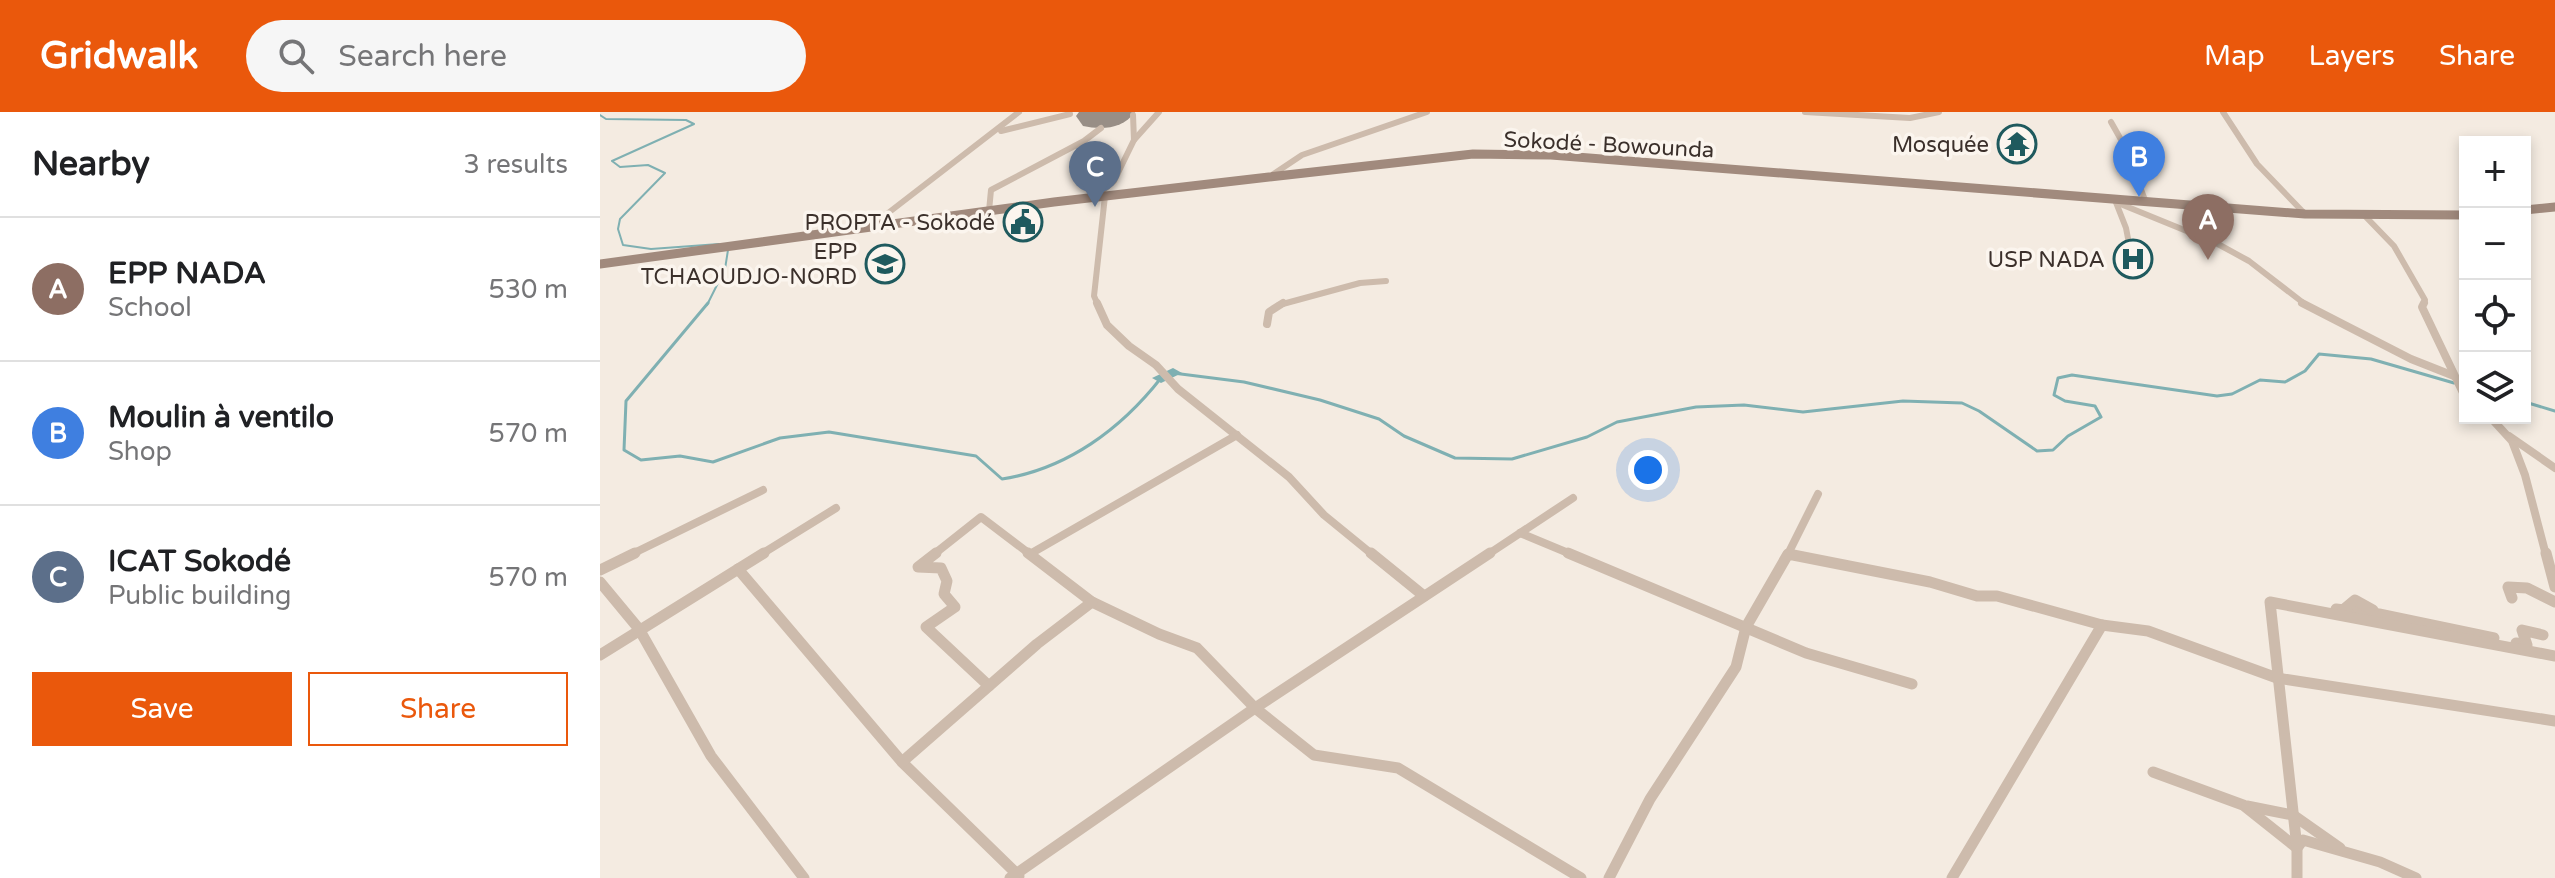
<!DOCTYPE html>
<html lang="en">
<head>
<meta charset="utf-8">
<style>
  :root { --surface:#fff; --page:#f6f6f6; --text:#202124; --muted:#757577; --line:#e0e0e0; --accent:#ea580c }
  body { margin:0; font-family:"Varela Round",sans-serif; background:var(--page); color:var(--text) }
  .controls { position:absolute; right:24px; top:24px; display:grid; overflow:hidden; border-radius:0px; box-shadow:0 4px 12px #0003 }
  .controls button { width:72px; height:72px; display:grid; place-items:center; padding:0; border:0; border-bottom:2px solid var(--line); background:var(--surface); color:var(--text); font:40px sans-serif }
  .you { position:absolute; left:1048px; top:358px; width:28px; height:28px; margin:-20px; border:6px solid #fff; border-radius:50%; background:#1a73e8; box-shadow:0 0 0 12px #1a73e833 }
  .badge { display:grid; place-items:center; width:52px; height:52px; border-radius:50%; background:var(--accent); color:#fff; font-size:26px; font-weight:700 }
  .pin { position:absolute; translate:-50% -66px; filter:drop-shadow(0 2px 4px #0008) }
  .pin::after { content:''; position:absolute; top:42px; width:28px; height:24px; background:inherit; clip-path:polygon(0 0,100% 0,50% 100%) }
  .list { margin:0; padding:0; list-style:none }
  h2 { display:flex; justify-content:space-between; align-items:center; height:104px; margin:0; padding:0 32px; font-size:34px }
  h2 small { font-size:26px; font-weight:400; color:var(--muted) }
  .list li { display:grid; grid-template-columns:52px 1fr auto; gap:24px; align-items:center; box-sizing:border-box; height:144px; padding:0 32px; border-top:2px solid var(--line) }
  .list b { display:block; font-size:30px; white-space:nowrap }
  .list p { margin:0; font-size:26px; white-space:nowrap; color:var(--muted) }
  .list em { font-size:26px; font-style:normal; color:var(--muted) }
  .actions { display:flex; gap:16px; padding:24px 32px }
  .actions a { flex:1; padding:18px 0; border:2px solid var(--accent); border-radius:0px; text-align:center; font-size:28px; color:var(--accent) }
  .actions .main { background:var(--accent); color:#fff }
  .icon { flex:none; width:44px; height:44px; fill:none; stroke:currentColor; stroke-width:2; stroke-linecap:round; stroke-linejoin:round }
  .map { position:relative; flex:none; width:1955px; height:766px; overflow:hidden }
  header { display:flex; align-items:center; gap:48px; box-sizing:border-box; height:112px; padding:0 40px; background:var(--accent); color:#fff }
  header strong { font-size:38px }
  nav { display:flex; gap:44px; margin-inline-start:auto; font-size:28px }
  .search { width:560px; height:72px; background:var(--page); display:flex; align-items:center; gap:20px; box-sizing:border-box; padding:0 28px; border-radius:44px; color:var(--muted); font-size:30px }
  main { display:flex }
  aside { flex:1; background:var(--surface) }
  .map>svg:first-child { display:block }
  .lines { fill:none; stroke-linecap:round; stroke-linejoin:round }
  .stream-far1 { stroke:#7fb0b2; stroke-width:2 }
  .stream { stroke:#7fb0b2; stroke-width:3 }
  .river { fill:#7fb0b2; fill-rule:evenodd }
  .runway { fill:#988e86; fill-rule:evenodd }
  .street-far2 { stroke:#cdbbac; stroke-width:6 }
  .street-far1 { stroke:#cdbbac; stroke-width:8 }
  .street { stroke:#cdbbac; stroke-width:11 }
  .secondary { stroke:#a18a7d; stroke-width:9 }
  .labels { text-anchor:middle; stroke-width:7; stroke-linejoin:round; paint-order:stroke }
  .far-street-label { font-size:22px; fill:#3b302b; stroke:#fbf5ee }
  .far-poi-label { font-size:22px; fill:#3b302b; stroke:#fbf5ee; text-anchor:end }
</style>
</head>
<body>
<header>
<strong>Gridwalk</strong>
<div class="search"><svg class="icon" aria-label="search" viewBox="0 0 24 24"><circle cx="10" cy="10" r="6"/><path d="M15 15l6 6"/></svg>Search here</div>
<nav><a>Map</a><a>Layers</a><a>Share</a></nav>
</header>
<main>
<aside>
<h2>Nearby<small>3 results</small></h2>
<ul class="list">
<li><span class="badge" style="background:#8d6e63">A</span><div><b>EPP NADA</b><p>School</p></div><em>530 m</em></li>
<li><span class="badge" style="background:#3f7fe0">B</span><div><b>Moulin à ventilo</b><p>Shop</p></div><em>570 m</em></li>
<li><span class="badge" style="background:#5c6f8a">C</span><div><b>ICAT Sokodé</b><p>Public building</p></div><em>570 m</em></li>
</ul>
<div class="actions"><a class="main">Save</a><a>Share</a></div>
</aside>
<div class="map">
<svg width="1955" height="766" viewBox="0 0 1955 766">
  <rect width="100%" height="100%" fill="#f4ebe1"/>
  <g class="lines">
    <!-- stream-far1 -->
    <g class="stream-far1">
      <polyline points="0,3 6,7 86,8 94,12 12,49 20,55 48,53 65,61 20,107 18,117 23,133 51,137 119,132"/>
      <polyline points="107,193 125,157 128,138"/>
    </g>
    <!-- stream -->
    <g class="stream">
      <path d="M108 191 26 289 24 338 41 348 80 344 113 350 180 326 229 320 376 344 402 367C467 357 521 317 561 266"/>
      <polyline points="573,261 644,270 720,288 779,307 804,324 855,346 912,347 987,325 1017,310 1096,295 1144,293 1203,300 1303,289 1362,291 1379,299 1437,339 1453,338 1468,324 1501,305 1495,294 1465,289 1454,283 1458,266 1472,263 1617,284 1632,282 1660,268 1685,270 1705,259 1719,242 1771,247 1854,271"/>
      <polyline points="1925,290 1955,299"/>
    </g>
    <!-- river -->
    <polygon class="river" points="573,256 582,261 561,271 552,266"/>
    <!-- runway -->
    <path class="runway" d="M479 0H535C523 17 502 18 483 14L476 4Z"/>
    <!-- street-far2 -->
    <g class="street-far2">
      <polyline points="1205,0 1310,6 1339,0"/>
      <polyline points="1623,0 1657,52 1705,102"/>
      <polyline points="533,3 534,28"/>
      <polyline points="1511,10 1524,33 1545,88"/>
      <polyline points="401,19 470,2"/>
      <polyline points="669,65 702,43 827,0"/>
      <polyline points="495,85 514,69 534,28 559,0"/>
      <polyline points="1515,88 1526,116 1531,142"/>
      <polyline points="1518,91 1616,131 1649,149 1706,193"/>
      <polyline points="389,99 391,78 484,29 501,16"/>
      <polyline points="1765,104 1794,134 1825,188 1823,193"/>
      <polyline points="270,115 419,0"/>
      <polyline points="498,193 494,184 505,84"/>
      <polyline points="679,193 760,171 786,169"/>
    </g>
    <!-- street-far1 -->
    <g class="street-far1">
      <polyline points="497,191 507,213 529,234 556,253 578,277 689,365 724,403 773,443"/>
      <polyline points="1702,191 1811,247 1854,264"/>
      <polyline points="1824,191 1822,195 1865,285"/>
      <polyline points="667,212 669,200 683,191"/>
      <polyline points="1891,306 1912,329 1925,363 1946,443"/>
      <polyline points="1909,324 1955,356"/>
      <polyline points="920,421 973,443"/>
      <polyline points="430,442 637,323"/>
      <polyline points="1188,442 1218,382"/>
      <polyline points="30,443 163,378"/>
      <polyline points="160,443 236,396"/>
      <polyline points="333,443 381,405 431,443"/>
      <polyline points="887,443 973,386"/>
      <polyline points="1187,443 1193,443"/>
    </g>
    <!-- street -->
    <g class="street">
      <polyline points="336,441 318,455 341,456 347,469 344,482 355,495 326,515 389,574"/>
      <polyline points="428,441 492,490 559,522 597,536 655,596 714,643 798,656 981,766"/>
      <polyline points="771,441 824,484"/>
      <polyline points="968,441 1206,541 1312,572"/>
      <polyline points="1946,441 1955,475"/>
      <polyline points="138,457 302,650 419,764"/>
      <polyline points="0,458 35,441"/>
      <polyline points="0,470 39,517 111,644 204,766"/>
      <polyline points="1912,486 1908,475 1927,476 1955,490"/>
      <polyline points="1736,497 1779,502 1894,526"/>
      <polyline points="1743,498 1755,488 1773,498"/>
      <polyline points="1916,531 1927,533 1922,518 1943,523"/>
      <polyline points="0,543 164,441"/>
      <polyline points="302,650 437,532 492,490"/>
      <polyline points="1553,660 1643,693 1697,736 1703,728 1780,750 1816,766"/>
      <polyline points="1647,694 1693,703 1740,736"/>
      <polyline points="410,766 655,596 890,441"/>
      <polyline points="1009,766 1050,687 1136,555 1146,515 1188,442 1330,470 1377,484 1397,484 1502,513 1548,519 1677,566 1955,609"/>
      <polyline points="1352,766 1502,513"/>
      <polyline points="1697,766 1697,736 1670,490 1955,544"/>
    </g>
    <!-- secondary -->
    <g class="secondary">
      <polyline points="1925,98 1955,95"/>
      <polyline points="0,152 454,90 669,65 873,42 951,43 1705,102 1865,103"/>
    </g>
  </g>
  <!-- icons -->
  <defs>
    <g id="temple-ring" transform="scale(2)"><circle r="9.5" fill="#fbf5ee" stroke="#1f5a5e" stroke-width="1.5"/><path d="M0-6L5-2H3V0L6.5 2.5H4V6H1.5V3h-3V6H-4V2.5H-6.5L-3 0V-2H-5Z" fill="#1f5a5e"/></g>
    <g id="civic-ring" transform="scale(2)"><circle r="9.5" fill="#fbf5ee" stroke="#1f5a5e" stroke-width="1.5"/><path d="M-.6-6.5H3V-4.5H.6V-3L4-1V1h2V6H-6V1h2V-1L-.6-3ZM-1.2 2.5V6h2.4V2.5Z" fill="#1f5a5e"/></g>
    <g id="hospital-ring" transform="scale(2)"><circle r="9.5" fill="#fbf5ee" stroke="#1f5a5e" stroke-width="1.5"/><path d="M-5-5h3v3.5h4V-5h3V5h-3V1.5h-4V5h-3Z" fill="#1f5a5e"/></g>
    <g id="school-ring" transform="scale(2)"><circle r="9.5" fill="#fbf5ee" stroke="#1f5a5e" stroke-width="1.5"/><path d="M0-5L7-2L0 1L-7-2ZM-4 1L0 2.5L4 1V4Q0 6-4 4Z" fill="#1f5a5e"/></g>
  </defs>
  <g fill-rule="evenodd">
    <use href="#temple-ring" x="1417" y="32"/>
    <use href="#civic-ring" x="423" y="110"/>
    <use href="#hospital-ring" x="1533" y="147"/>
    <use href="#school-ring" x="285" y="152"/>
  </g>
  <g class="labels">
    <!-- far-street labels -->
    <g class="far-street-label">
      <text transform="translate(1009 32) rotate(3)" y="8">Sokodé - Bowounda</text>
    </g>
    <!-- far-poi labels -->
    <g class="far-poi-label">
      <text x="1389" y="40">Mosquée</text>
      <text x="395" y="118">PROPTA - Sokodé</text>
      <text x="257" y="147">EPP<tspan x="257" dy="25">TCHAOUDJO-NORD</tspan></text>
      <text x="1505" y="155">USP NADA</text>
    </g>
  </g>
</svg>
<div class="controls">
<button>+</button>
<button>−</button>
<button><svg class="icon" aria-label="locate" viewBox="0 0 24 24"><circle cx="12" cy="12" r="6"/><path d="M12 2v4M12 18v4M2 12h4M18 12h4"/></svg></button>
<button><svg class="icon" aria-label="layers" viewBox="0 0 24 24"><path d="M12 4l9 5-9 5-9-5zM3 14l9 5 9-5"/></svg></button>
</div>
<div class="you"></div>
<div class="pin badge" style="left:1608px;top:148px;background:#8d6e63">A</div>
<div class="pin badge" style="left:1539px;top:85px;background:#3f7fe0">B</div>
<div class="pin badge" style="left:495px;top:95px;background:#5c6f8a">C</div>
</div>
</main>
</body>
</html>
